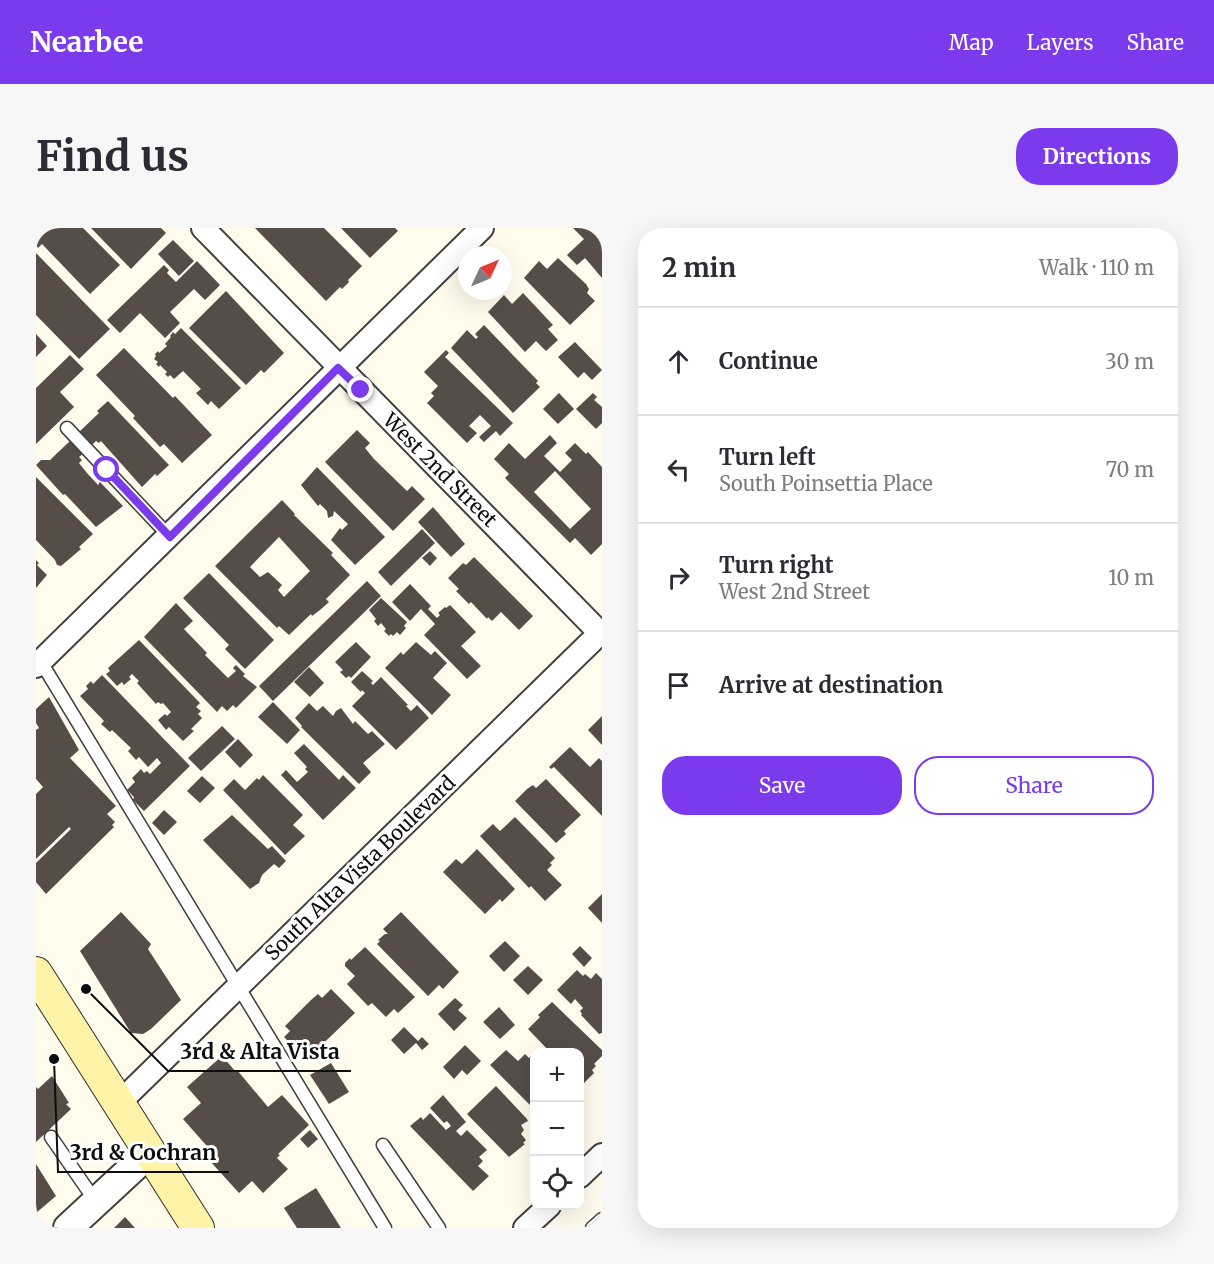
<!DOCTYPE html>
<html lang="en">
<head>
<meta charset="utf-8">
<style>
  :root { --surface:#fff; --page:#f7f7f7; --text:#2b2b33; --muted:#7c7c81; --line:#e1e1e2; --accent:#7c3aed }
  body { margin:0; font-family:Merriweather,serif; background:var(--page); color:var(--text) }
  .controls { position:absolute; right:18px; bottom:18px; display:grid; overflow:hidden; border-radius:12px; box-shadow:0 6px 24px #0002 }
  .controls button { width:54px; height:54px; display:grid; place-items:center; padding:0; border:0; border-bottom:2px solid var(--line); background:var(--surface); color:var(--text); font:30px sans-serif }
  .compass { position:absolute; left:422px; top:18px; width:54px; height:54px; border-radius:50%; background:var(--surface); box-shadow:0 6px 24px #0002; rotate:46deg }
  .stop { position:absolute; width:18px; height:18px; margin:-14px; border:4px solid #7c3aed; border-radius:50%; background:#fff }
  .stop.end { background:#7c3aed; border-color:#fff; box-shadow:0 2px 6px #0008 }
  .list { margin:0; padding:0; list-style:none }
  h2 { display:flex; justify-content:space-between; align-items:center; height:78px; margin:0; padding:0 24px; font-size:26px }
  h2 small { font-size:20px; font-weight:400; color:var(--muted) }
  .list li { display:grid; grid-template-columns:39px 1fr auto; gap:18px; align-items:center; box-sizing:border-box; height:108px; padding:0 24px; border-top:2px solid var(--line) }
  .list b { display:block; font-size:22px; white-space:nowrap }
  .list p { margin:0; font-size:20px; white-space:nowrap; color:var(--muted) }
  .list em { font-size:20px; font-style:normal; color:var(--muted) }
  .actions { display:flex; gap:12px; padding:18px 24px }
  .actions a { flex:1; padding:14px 0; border:2px solid var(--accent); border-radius:24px; text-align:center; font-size:21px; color:var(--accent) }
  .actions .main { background:var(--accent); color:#fff }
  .icon { flex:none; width:33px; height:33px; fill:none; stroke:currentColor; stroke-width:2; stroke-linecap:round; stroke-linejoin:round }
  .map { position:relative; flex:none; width:566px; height:1000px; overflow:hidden; border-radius:24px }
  header { display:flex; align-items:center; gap:36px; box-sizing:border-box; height:84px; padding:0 30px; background:var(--accent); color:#fff }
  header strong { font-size:28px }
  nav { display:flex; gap:33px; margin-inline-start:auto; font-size:21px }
  .intro { display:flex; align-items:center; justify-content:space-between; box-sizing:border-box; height:144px; padding:0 36px }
  h1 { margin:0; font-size:42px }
  .button { padding:15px 27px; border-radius:24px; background:var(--accent); color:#fff; font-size:21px; font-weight:700 }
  main { display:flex; gap:36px; padding:0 36px }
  aside { flex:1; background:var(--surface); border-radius:24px; box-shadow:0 6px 24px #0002 }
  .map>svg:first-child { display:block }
  .building { fill:#574d48; fill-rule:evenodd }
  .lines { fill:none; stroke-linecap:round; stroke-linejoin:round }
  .service-casing { stroke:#404040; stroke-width:15 }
  .minor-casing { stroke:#404040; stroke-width:26 }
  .tertiary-casing { stroke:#404040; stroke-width:32 }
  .secondary-casing { stroke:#2f2f2f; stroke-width:34 }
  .service { stroke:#fff; stroke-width:12 }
  .minor { stroke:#fff; stroke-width:22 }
  .tertiary { stroke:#fff; stroke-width:28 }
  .secondary { stroke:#fff3a8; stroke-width:32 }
  .route { stroke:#7c3aed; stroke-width:8 }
  .labels { text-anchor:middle; stroke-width:6; stroke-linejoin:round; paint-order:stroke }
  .street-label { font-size:20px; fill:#0d0d0d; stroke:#fff }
  .leader { fill:none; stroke:#0d0d0d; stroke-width:2 }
  .callout-dot { fill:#0d0d0d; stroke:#fff; stroke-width:2 }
  .callout-label { font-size:21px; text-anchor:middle; font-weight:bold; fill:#0d0d0d; stroke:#fff; stroke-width:6; stroke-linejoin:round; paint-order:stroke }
</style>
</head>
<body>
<header>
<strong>Nearbee</strong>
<nav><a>Map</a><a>Layers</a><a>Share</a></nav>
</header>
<div class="intro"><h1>Find us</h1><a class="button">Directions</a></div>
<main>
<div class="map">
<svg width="566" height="1000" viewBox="0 0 566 1000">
  <rect width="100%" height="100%" fill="#fffbed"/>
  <!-- building -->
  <g class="building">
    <polygon points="15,0 47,0 84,37 54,66 6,16 2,20 0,17 0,8 6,2 9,5"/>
    <polygon points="55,0 125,0 130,5 95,41"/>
    <polygon points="219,0 288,0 326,38 312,52 313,54 306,61 304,59 290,73"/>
    <polygon points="305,0 359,0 362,3 334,30"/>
    <polygon points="537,0 566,0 566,50 549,30 541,37 531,27 548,11"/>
    <polygon points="137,12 158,33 143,48 122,26"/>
    <polygon points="0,25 74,101 43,131 0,87"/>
    <polygon points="522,30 550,56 553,61 551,65 559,73 534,97 488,50 503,33 511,41"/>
    <polygon points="161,33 184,57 169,72 158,61 134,84 144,95 129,110 104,85 84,105 71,92 128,37 133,42 131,45 140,54"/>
    <polygon points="190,63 248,125 228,145 225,142 210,157 153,100"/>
    <polygon points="487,65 517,97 512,101 522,112 510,123 500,113 489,124 452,84 468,67 476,76"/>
    <polygon points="448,97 502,153 500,155 504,159 477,185 415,120 431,102 440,111 442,109 439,106"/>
    <polygon points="145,100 205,160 183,181 175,173 172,177 160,165 165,161 147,143 138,151 134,147 132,149 129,146 131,144 124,137 123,139 120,136 122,134 118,131 120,128 119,126 122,123 123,125 131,118 129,116 135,109 134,108 137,104 139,106"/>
    <polygon points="0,106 11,118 0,129"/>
    <polygon points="539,114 566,142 556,152 548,144 542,150 522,129"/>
    <polygon points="88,120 137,170 139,168 176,207 146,235 128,216 124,219 97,190 99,188 60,147"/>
    <polygon points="410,122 413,125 409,129 477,195 464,208 460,203 448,214 443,209 455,198 444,187 433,198 441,205 431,215 391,175 398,168 395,165 402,158 388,144"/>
    <polygon points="34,127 48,141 24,164 38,179 0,216 0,160"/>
    <polygon points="523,165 538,181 522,196 507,181"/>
    <polygon points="557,165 561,169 558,172 566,179 566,195 560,201 540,181"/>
    <polygon points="72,173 133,237 121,248 119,246 106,259 65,213 63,215 60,213 56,217 43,204 63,185 61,183"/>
    <polygon points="321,202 334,215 329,220 338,231 371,263 376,258 389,271 357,303 289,234"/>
    <path d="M514 207 521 215 508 228 524 244 536 232 529 225 539 215 550 226 552 224 566 239V316L555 327 539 310 534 315 469 250 473 246 458 231 473 215 489 231ZM519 243 555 281 534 301 498 264Z"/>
    <polygon points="34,213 47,226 43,229 46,232 43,235 51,245 62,257 64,254 87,278 60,299 29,266 27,267 0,237 5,232 14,232"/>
    <polygon points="281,239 349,309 319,337 295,312 304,300 306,302 312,296 298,283 297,288 292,290 291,283 284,276 282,278 265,257"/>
    <polygon points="0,249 57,306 43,319 45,321 25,338 21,337 19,332 0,312"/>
    <path d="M246 272 259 286 258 287 297 325 295 327 314 347 290 371 293 374 284 382 276 388 275 386 253 407 243 398 241 400 179 338ZM243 309 274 343 248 369 242 362 246 357 232 344 224 349 214 339Z"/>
    <polygon points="397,279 429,316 415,329 382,294"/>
    <polygon points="386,301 399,315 355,358 342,344"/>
    <polygon points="394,323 401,330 394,338 386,330"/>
    <polygon points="438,329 497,388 483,402 465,384 456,393 452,389 451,391 435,374 433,376 420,363 423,361 412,350 427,335 430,337"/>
    <polygon points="0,332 3,335 1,337 11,347 0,360"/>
    <polygon points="173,345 238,412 209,441 189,421 193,417 147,370"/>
    <polygon points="331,353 345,368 237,473 223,458"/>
    <polygon points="374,356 395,378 392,381 401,390 404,387 402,385 409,379 410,380 414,377 440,404 425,418 445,438 431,451 388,407 399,396 385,381 374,393 356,374"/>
    <polygon points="345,370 371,394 368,398 370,400 364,407 361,404 357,408 355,406 353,408 348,403 350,401 345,395 342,398 338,393 340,391 333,382"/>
    <polygon points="140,375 157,393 148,401 171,425 169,427 192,450 200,443 197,440 200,437 209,446 207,448 221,459 200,480 197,477 191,483 186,478 181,484 108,409"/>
    <polygon points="103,412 164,475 160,479 165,483 162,486 166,490 155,501 158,503 147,513 133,499 130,502 122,492 129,486 131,488 135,484 127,475 125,476 122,474 120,476 101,455 103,453 96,446 93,449 95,451 88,457 86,454 81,458 70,446 74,443 72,440"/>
    <polygon points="320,414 335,429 315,450 313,448 310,450 304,444 307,442 299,434"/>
    <polygon points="380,414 395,427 399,423 411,435 397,450 415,467 396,487 349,440 365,424 367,427"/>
    <polygon points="273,439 288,455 274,469 258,454"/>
    <polygon points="326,443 337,453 335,455 337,457 345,449 372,477 370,478 375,483 381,477 393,490 360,522 316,478 329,465 326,462 325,464 315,454"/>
    <polygon points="66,447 154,538 108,583 97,572 98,569 91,562 99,554 96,550 105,541 108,545 111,543 114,546 125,535 121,530 112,539 103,529 100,532 92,523 95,520 76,502 74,504 65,496 68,493 44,468 52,461 50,458 55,453 57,456"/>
    <polygon points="13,469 43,522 34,530 80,578 71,586 79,594 76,597 78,599 10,666 0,654 0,635 35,601 33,599 0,631 0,566 7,559 0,551 0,502 3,500 0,495 0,481"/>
    <polygon points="237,474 264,502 251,516 222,489"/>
    <polygon points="273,475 281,483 287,478 297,488 300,483 305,480 317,496 319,493 332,506 336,503 349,516 327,535 335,544 323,556 265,499 266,498 259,490"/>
    <polygon points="566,488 566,517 552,502"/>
    <polygon points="186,498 199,511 165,543 152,530"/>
    <polygon points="202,511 217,527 204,540 189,524"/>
    <polygon points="268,516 303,552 307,547 320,560 287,592 245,547 250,542 261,554 272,544 269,541 271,539 258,525"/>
    <polygon points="534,519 554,539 563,530 566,533 566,588 518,539 515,541 513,539"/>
    <polygon points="227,547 267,587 257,597 269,608 249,627 187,562 198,551 209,562 221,550 223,552"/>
    <polygon points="166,548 179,560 164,575 151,563"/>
    <polygon points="510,551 545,587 528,603 530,606 520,615 479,573 491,561 497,557 500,560"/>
    <polygon points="128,582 141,594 128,607 116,595"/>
    <polygon points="196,587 232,621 236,618 250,633 243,640 238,636 226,647 223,655 214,661 167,612"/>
    <polygon points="479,589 519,630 514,635 516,637 511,642 526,657 509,673 495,658 493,660 444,608 457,596 464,603"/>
    <polygon points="441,621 479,661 466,674 464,671 449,686 407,644 420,631 426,636"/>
    <polygon points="566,666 566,695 552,680"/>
    <polygon points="85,684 115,716 112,721 145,772 115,801 107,806 95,805 44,723"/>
    <polygon points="365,684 423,744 407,761 403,757 392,768 341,716 344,713 342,712 349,706 352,706 347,701"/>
    <polygon points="469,713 484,728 468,744 453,728"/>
    <polygon points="544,718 556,730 548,739 536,726"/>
    <polygon points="329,719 379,769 362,785 358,781 350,789 336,775 332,778 311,756 319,748 309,738 309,735 314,730 315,732"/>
    <polygon points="492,738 507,752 492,767 477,752"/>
    <polygon points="541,742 547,748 549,746 555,751 560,745 566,751 566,805 563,806 545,787 546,786 544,783 547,780 539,771 535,776 521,762"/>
    <polygon points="295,761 319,785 270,832 248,809 254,803 249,798 275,772 282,766 286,770"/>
    <polygon points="419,770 427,777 422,782 431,790 418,803 402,786"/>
    <polygon points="516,774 566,822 566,828 558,836 560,838 556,842 558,845 545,858 544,856 544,824 514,824 492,801 504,789 502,787"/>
    <polygon points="463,779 479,797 464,811 447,794"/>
    <polygon points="368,799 382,813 386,809 393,816 386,822 380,815 368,826 355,812"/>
    <polygon points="429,817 445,833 431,847 426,842 418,851 407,839"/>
    <polygon points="470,822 482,833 489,826 493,830 498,825 498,881 454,837"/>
    <polygon points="186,828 200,844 201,842 232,879 246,867 273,897 242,926 244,927 241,930 252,941 227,965 216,953 203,965 173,932 181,926 178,923 177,925 147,891 165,875 151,859"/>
    <polygon points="295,835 313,864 293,876 274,847"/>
    <polygon points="16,848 33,875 30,876 35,881 0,914 0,859 2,861"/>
    <polygon points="460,858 491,891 492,893 485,897 488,902 485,906 490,912 487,915 489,916 473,929 431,886"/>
    <polygon points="407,867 430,894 420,903 425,908 431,902 451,922 443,929 447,933 442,938 453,948 437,963 374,898 385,889 387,892 394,885 410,902 415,898 411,893 408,895 394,880"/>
    <polygon points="274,902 282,911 272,920 264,911"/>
    <polygon points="0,936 20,968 0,985"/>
    <polygon points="280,960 305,1000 261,1000 248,980"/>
    <polygon points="89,989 99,1000 78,1000"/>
  </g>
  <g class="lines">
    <!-- service casing -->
    <g class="service-casing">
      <g id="service">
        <polyline points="31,200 134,309"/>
        <polyline points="2,429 349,1000"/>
        <polyline points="15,909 60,974"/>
        <polyline points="347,917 403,1000"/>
        <polyline points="556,1000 566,991"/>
      </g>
    </g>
    <!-- minor casing -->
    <g class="minor-casing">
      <g id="minor">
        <polyline points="167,0 566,407"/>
        <polyline points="0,438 446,0"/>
        <polyline points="82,876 566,403"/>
        <polyline points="544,948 566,927"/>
        <polyline points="489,1000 513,978"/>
      </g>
    </g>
    <!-- tertiary casing -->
    <g class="tertiary-casing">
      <polyline id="tertiary" points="32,1000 114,924"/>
    </g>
    <!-- secondary casing -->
    <g class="secondary-casing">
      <polyline id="secondary" points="0,745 162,1000"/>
    </g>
    <!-- service -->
    <use href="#service" class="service"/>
    <!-- minor -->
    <use href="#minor" class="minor"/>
    <!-- tertiary -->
    <use href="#tertiary" class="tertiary"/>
    <!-- secondary -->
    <use href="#secondary" class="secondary"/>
  </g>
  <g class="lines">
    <!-- route -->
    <polyline class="route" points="71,242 134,309 302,140 325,162"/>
  </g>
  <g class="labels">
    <!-- street labels -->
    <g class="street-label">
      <text transform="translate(404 242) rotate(45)" y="7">West 2nd Street</text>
      <text transform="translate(324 640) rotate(-44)" y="7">South Alta Vista Boulevard</text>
    </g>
  </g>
  <!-- callouts -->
  <path class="leader" d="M50 761L132 843H315M18 831L22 944H193"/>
  <g class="callout-dot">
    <circle cx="50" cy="761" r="6"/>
    <circle cx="18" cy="831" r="6"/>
  </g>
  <g class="callout-label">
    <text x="224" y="831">3rd &amp; Alta Vista</text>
    <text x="107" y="932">3rd &amp; Cochran</text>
  </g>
</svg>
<div class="controls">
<button>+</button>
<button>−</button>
<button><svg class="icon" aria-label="locate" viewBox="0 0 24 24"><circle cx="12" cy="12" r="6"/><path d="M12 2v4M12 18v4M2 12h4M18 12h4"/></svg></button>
</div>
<svg class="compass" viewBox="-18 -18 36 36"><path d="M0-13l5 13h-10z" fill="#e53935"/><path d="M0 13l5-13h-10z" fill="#7c7c81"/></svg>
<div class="stop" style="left:71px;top:242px"></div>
<div class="stop end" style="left:325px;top:162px"></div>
</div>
<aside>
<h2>2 min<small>Walk · 110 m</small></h2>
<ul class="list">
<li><svg class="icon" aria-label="ahead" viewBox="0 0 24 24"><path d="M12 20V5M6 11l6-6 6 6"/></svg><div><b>Continue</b></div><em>30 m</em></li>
<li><svg class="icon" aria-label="left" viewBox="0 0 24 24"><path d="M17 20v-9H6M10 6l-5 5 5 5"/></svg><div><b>Turn left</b><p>South Poinsettia Place</p></div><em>70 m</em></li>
<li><svg class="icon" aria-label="right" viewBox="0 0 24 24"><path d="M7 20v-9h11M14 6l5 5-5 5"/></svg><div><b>Turn right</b><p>West 2nd Street</p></div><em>10 m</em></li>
<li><svg class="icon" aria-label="arrive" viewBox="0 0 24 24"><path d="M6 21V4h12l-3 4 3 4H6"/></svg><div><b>Arrive at destination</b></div></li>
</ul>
<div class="actions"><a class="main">Save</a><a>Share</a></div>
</aside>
</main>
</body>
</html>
